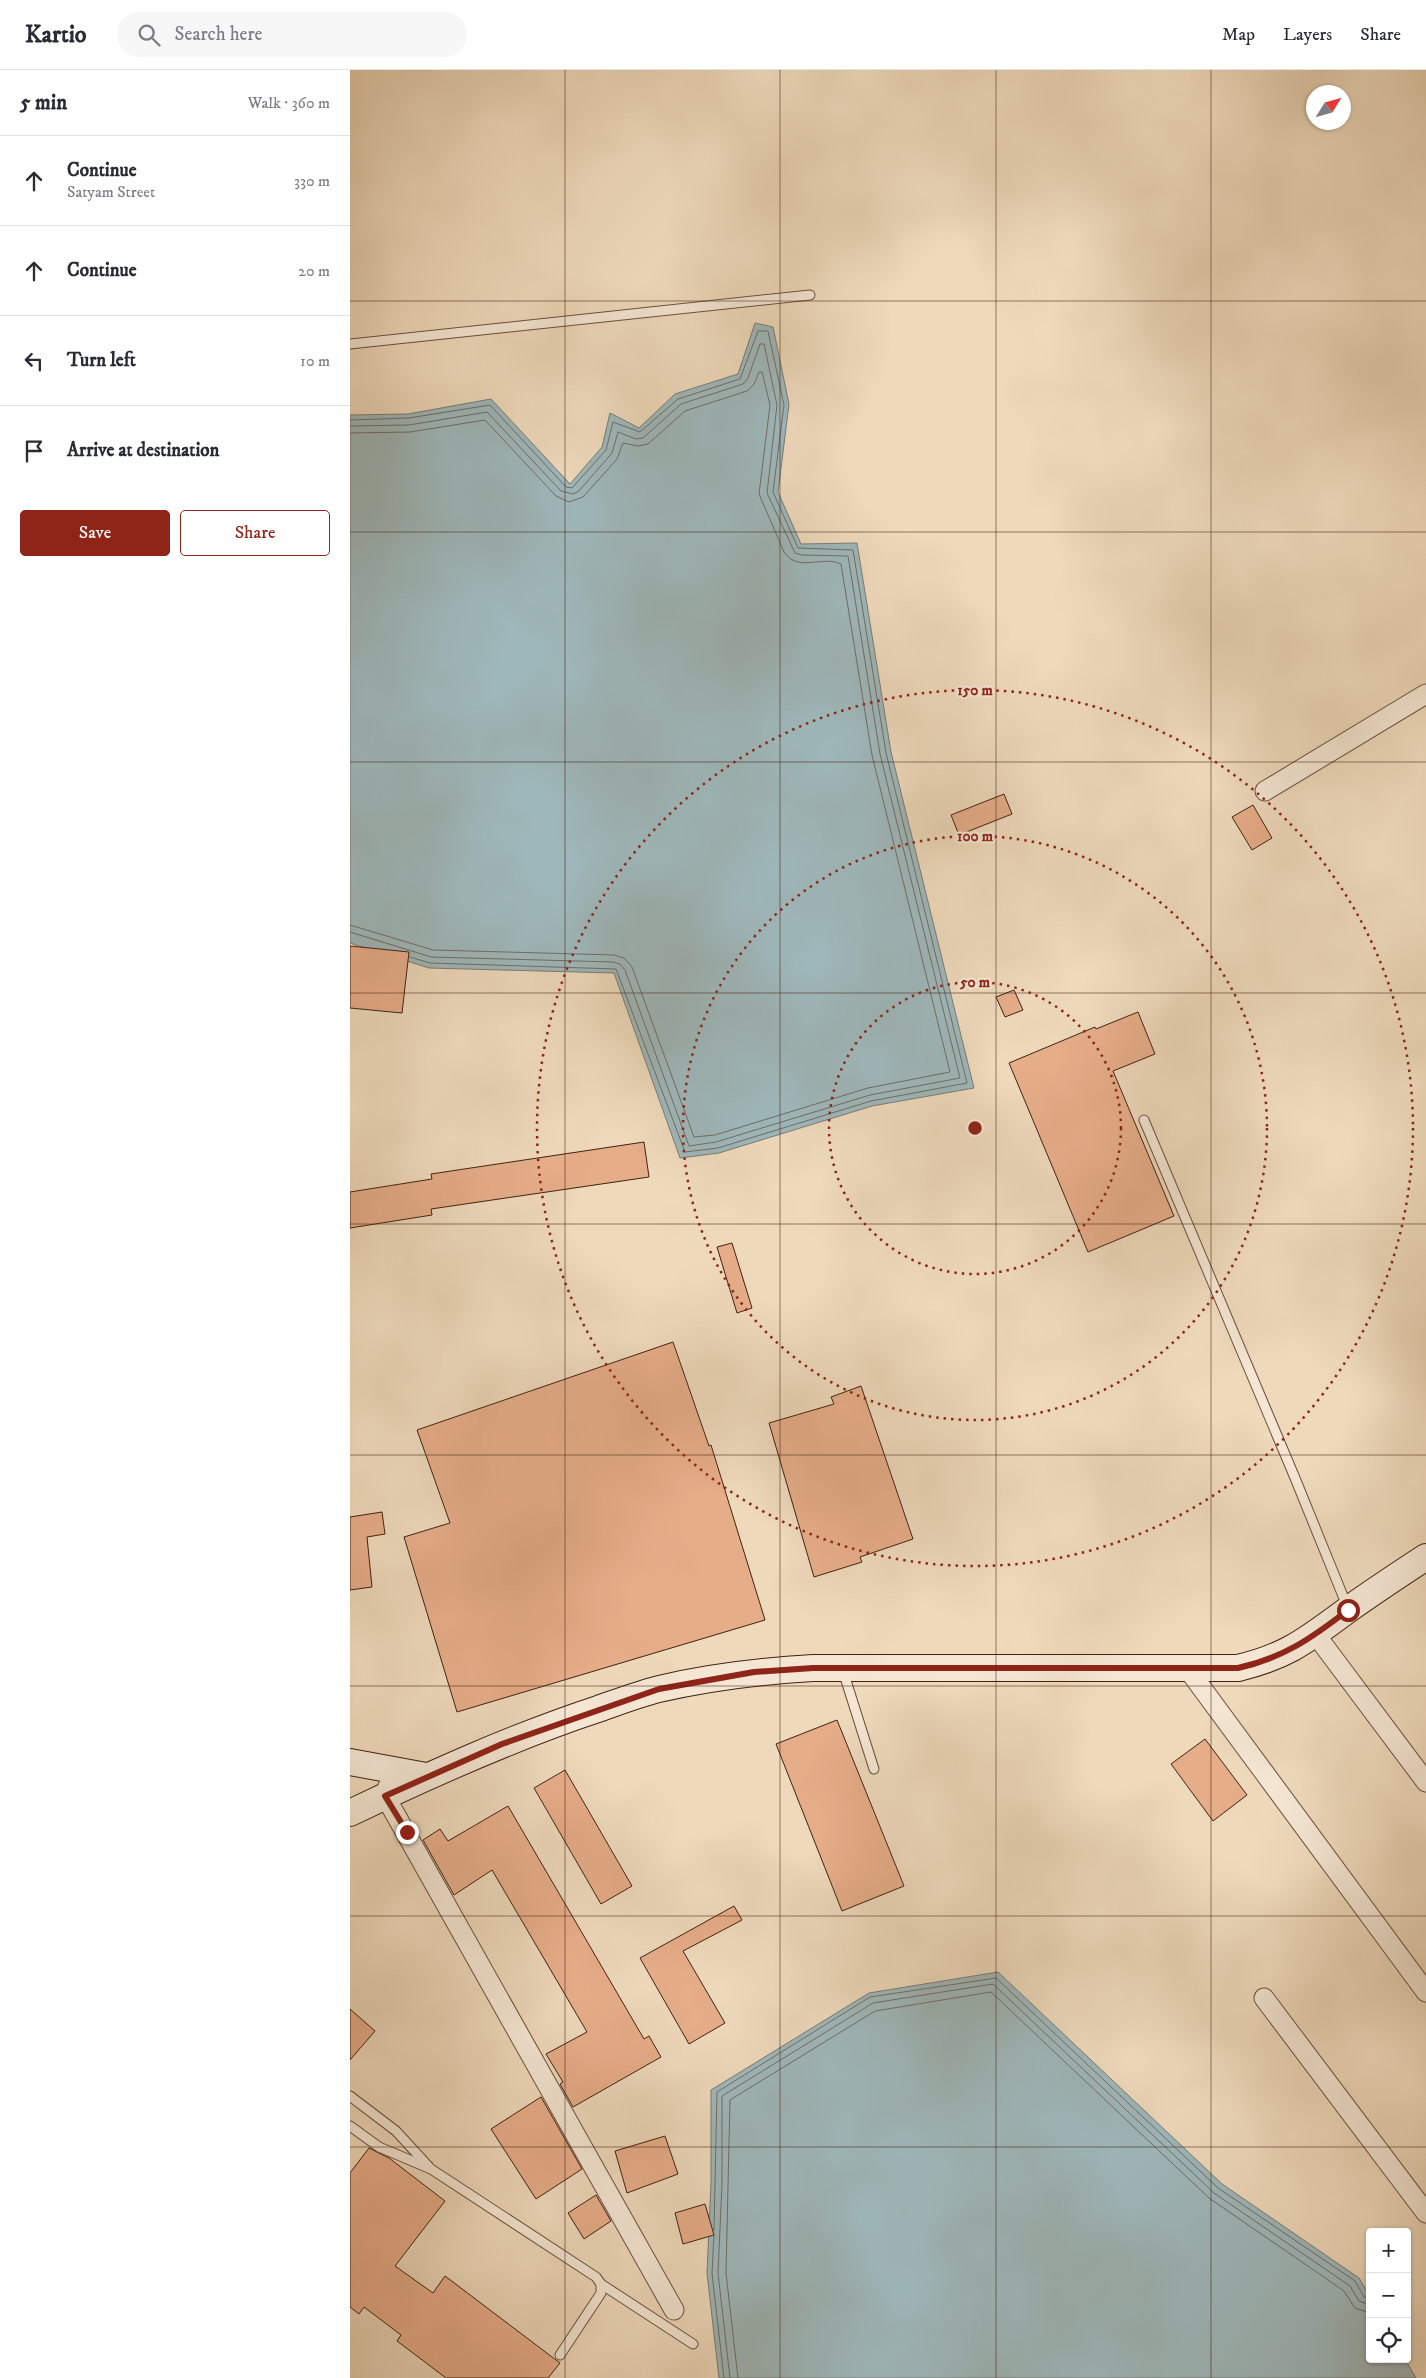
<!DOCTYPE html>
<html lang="en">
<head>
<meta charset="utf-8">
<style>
  :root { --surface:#fff; --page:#f7f7f7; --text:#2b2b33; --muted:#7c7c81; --line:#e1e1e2; --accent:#8f2418 }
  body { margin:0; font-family:"IM FELL DW Pica",serif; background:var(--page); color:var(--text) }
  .controls { position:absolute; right:15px; bottom:15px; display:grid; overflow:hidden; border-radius:5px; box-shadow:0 1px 4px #0004 }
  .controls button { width:45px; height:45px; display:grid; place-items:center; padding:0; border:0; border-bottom:1px solid var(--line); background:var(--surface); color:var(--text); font:25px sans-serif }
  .compass { position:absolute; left:956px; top:15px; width:45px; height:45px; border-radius:50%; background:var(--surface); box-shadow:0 1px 4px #0004; rotate:53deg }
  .stop { position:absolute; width:15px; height:15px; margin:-11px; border:4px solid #8f2418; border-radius:50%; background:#fff }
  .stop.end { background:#8f2418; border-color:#fff; box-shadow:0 1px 5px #0008 }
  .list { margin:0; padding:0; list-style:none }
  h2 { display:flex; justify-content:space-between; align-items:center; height:65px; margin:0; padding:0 20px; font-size:21px }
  h2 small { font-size:16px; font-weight:400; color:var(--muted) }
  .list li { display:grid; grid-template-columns:32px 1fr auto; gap:15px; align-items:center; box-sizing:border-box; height:90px; padding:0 20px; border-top:1px solid var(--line) }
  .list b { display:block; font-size:19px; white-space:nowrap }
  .list p { margin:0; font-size:16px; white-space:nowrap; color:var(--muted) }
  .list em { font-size:16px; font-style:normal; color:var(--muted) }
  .actions { display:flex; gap:10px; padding:15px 20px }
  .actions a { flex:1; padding:11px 0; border:1px solid var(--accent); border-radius:5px; text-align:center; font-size:18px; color:var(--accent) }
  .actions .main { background:var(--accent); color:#fff }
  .icon { flex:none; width:28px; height:28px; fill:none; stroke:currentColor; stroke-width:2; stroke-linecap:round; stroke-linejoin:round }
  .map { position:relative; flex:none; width:1076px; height:2308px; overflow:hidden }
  header { display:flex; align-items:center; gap:30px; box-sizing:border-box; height:70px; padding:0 25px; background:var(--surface); border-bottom:1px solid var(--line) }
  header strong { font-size:24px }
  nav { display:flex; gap:28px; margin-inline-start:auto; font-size:18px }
  .search { width:350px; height:45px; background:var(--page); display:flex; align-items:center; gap:12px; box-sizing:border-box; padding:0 18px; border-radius:28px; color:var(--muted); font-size:19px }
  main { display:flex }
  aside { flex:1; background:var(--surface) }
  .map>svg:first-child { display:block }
  .water { fill:#9eb7ba; stroke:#797b77 }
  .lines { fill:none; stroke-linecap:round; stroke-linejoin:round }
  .shore { stroke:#706c66; stroke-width:1 }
  .building { fill:#e6ad89; stroke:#412112 }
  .lane-casing { stroke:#6c4f3c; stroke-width:11 }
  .street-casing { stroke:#6c4f3c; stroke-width:21 }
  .secondary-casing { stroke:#412112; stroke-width:28 }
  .lane { stroke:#f4e6d3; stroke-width:9 }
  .street { stroke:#f4e6d3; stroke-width:19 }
  .secondary { stroke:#f4e6d3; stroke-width:26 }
  .route { stroke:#8f2418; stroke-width:6 }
  .grid { fill:none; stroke:#412112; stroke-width:1; stroke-opacity:0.55 }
  .ring { fill:none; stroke:#8f2418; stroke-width:2.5; stroke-dasharray:2.5 5 }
  .centre { fill:#8f2418; stroke:#f4e6d3; stroke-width:2.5 }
  .ring-label { font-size:15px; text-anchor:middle; font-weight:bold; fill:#8f2418; stroke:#f4e6d3; stroke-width:4.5; stroke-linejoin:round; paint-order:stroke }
</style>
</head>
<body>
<header>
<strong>Kartio</strong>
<div class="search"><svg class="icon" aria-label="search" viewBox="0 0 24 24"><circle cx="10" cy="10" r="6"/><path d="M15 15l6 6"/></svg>Search here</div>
<nav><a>Map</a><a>Layers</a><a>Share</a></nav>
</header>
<main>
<aside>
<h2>5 min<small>Walk · 360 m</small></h2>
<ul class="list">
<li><svg class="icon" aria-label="ahead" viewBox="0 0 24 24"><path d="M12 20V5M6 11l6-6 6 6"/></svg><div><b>Continue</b><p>Satyam Street</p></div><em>330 m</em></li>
<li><svg class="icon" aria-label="ahead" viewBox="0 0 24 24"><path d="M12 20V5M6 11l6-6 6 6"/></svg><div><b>Continue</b></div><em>20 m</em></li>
<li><svg class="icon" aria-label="left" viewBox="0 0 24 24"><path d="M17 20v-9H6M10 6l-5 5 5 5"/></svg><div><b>Turn left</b></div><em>10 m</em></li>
<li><svg class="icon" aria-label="arrive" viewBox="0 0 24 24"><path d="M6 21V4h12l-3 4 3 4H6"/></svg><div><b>Arrive at destination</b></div></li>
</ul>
<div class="actions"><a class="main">Save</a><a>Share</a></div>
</aside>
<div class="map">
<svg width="1076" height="2308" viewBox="0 0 1076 2308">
  <rect width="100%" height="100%" fill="#eed9bb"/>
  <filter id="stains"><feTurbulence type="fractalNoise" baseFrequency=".004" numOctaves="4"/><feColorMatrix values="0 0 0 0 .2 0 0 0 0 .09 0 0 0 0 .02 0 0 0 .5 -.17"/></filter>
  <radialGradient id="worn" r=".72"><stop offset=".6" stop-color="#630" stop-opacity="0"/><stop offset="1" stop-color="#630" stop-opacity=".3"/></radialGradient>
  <!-- water -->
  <g class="water">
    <polygon points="405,253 423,257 439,334 428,422 451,474 507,473 541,682 624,1018 522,1036 369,1083 330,1088 264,903 79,898 0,873 0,345 58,344 141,329 220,414 252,377 260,343 289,358 325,324 388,304"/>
    <polygon points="648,1902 872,2114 1009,2208 1020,2227 1020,2289 1055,2289 1066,2308 369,2308 357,2203 361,2113 361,2020 519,1923"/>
  </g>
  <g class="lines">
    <!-- shore -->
    <g class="shore">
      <polyline points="0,350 59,348 140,335 216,417 222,418 256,380 263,352 290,362 328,329 390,309 408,261 418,261 434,335 423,422 448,478 503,480 536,683 617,1013 521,1031 368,1078 335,1082 266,899 80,893 60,887"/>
      <polyline points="0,356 59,355 137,342 211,421 223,424 229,421 262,383 268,362 286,369 293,368 331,334 393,314 398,308 410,274 414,274 427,335 417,423 445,483 452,485 498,486 530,684 610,1008 520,1025 366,1072 339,1076 275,900 270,894 263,892 81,887 0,862"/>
      <path d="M0 363 60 362 135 350 206 426 219 432 233 427 267 389 273 373 288 376 298 374 335 341 397 321 404 314 409 302H412L420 335 409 424 434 482C448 503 473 485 491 494L522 685 600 1002 518 1018 365 1065 344 1067 282 897 274 888 264 885 83 880 0 855"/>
      <polyline points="364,2160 367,2022 520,1927 646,1908 868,2118 1005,2211 1014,2227 1020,2229"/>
      <polyline points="364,2166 362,2203 374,2308"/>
      <polyline points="380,2308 368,2203 372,2114 372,2026 523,1933 643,1914 864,2123 1000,2216 1009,2231 1020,2235"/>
      <polyline points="388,2308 376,2203 380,2030 525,1941 641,1922 859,2128 994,2221 1005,2238 1020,2243"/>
    </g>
  </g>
  <!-- building -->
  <g class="building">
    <polygon points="654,724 662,744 609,765 601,745"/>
    <polygon points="903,735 922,768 902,780 882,747"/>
    <polygon points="0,876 59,882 52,943 0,938"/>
    <polygon points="664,920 673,940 655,947 646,927"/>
    <polygon points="788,942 805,984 763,1001 824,1146 738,1182 659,993 745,957 746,959"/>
    <polygon points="294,1072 299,1107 81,1139 82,1145 0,1158 0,1122 82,1109 81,1104"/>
    <polygon points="382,1173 402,1238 387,1243 367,1177"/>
    <polygon points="323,1272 359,1376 361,1375 415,1550 107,1642 54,1467 100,1453 67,1360"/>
    <polygon points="511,1316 563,1469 510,1487 512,1492 464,1507 419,1353 484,1334 481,1327"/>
    <polygon points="32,1442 35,1464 17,1467 22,1517 0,1520 0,1447"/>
    <polygon points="487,1650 554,1816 492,1841 426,1674"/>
    <polygon points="855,1669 897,1725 863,1751 821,1694"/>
    <polygon points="215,1700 282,1816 251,1834 184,1718"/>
    <polygon points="158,1736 294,1969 299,1966 311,1987 223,2037 210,2014 213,2012 196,1984 237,1962 142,1800 104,1825 73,1770 90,1759 98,1771"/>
    <polygon points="384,1836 392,1850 333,1881 375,1953 339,1974 290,1888"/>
    <polygon points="0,1939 25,1961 0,1990"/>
    <polygon points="191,2027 232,2099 186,2129 141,2059"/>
    <polygon points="315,2066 328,2104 277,2123 265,2081"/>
    <polygon points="19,2078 39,2088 95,2131 45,2196 83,2223 95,2206 210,2293 198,2308 96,2308 47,2271 51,2265 14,2237 9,2244 0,2237 0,2103"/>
    <polygon points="246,2125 261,2151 234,2169 218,2143"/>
    <polygon points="355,2134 364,2165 333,2174 325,2143"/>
  </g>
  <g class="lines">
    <!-- lane casing -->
    <g class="lane-casing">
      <g id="lane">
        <polyline points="0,274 460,225"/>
        <polyline points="794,1050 945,1408 997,1536"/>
        <polyline points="493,1601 524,1699"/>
        <polyline points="0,2026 46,2061 79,2097"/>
        <polyline points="0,2056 29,2077 81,2099 246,2207 251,2214 251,2223 210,2285"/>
        <polyline points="251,2214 343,2274"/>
      </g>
    </g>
    <!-- street casing -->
    <g class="street-casing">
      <g id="street">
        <polyline points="915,721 1076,624"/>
        <polyline points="966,1565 1076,1712"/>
        <polyline points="837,1598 1076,1922"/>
        <polyline points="38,1716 35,1726 324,2240"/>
        <polyline points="914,1928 1076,2143"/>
      </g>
    </g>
    <!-- secondary casing -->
    <g class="secondary-casing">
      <g id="secondary">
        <polyline points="0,1692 76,1706"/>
        <path d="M0 1743C81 1704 163 1667 248 1639 268 1632 289 1624 309 1619 360 1607 411 1601 463 1598H888C939 1586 959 1568 999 1539 1024 1521 1050 1504 1076 1487"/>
      </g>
    </g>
    <!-- lane -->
    <use href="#lane" class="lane"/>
    <!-- street -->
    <use href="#street" class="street"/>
    <!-- secondary -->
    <use href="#secondary" class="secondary"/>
  </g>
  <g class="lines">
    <!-- route -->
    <path class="route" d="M57 1762 35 1726 152 1674 309 1619 404 1602 463 1598H888C933 1588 962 1568 998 1540"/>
  </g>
  <!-- grid -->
  <path class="grid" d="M215 0V2308M430 0V2308M646 0V2308M861 0V2308M0 231H1076M0 462H1076M0 692H1076M0 923H1076M0 1154H1076M0 1385H1076M0 1616H1076M0 1846H1076M0 2077H1076"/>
  <!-- distance rings -->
  <g class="ring">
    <circle cx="625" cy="1058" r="146"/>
    <circle cx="625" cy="1058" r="292"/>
    <circle cx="625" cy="1058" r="438"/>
  </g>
  <circle cx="625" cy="1058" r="8" class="centre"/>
  <g class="ring-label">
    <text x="625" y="625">150 m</text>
    <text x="625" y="771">100 m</text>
    <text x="625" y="917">50 m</text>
  </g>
  <rect width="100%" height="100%" filter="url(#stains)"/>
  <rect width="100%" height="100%" fill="url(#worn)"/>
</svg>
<div class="controls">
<button>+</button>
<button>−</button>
<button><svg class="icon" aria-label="locate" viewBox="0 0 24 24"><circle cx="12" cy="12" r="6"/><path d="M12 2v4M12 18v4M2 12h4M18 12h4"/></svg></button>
</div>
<svg class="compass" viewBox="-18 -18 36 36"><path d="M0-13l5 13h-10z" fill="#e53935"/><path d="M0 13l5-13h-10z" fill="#7c7c81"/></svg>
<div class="stop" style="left:998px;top:1540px"></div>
<div class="stop end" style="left:57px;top:1762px"></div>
</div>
</main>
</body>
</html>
